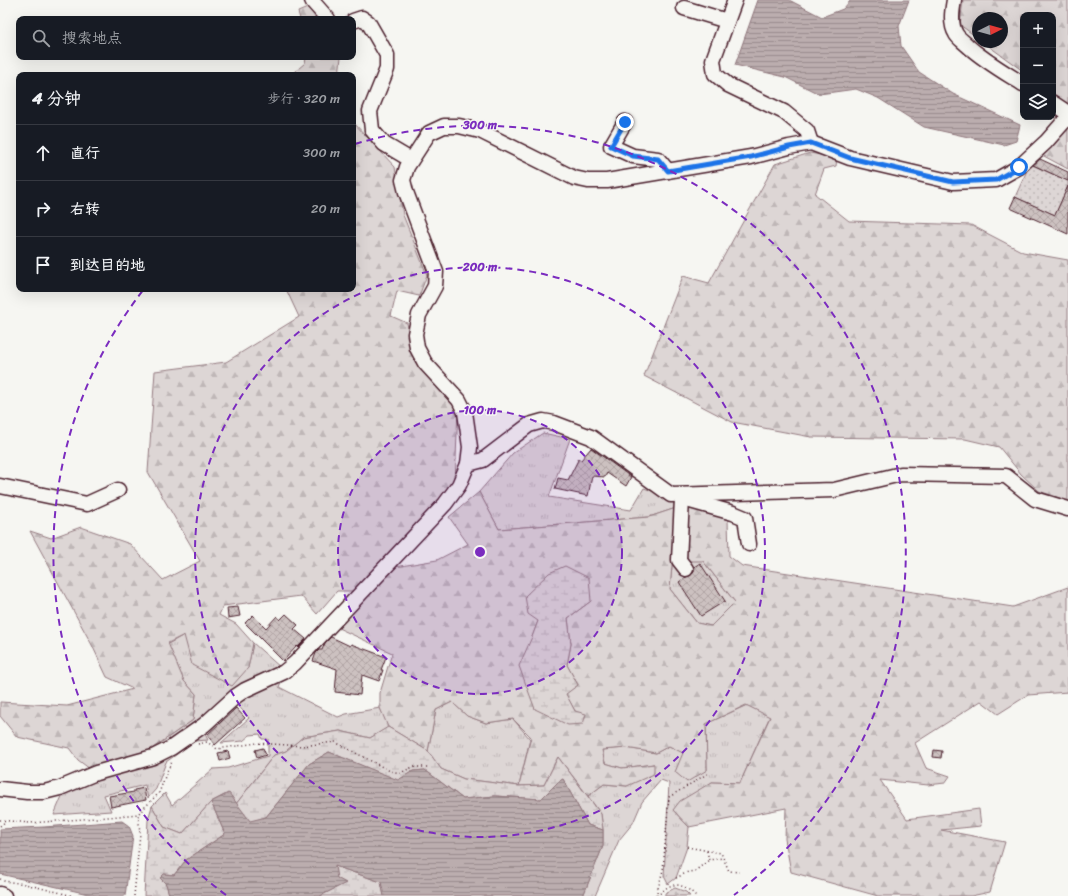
<!DOCTYPE html>
<html lang="zh">
<head>
<meta charset="utf-8">
<style>
  :root { --surface:#171b24; --page:#20242c; --text:#f1f3f6; --muted:#9ea1a6; --line:#363941 }
  body { margin:0; font-family:Sriracha,"LXGW WenKai TC",sans-serif; background:var(--page); color:var(--text) }
  .controls { position:absolute; right:12px; top:12px; display:grid; overflow:hidden; border-radius:8px; box-shadow:0 4px 16px #0002 }
  .controls button { width:36px; height:36px; display:grid; place-items:center; padding:0; border:0; border-bottom:1px solid var(--line); background:var(--surface); color:var(--text); font:20px sans-serif }
  .compass { position:absolute; left:972px; top:12px; width:36px; height:36px; border-radius:50%; background:var(--surface); box-shadow:0 4px 16px #0002; rotate:84deg }
  .stop { position:absolute; width:12px; height:12px; margin:-9px; border:3px solid #1a73e8; border-radius:50%; background:#fff }
  .stop.end { background:#1a73e8; border-color:#fff; box-shadow:0 1px 4px #0008 }
  .list { margin:0; padding:0; list-style:none }
  h2 { display:flex; justify-content:space-between; align-items:center; height:52px; margin:0; padding:0 16px; font-size:17px }
  h2 small { font-size:13px; font-weight:400; color:var(--muted) }
  .list li { display:grid; grid-template-columns:26px 1fr auto; gap:12px; align-items:center; box-sizing:border-box; height:56px; padding:0 16px; border-top:1px solid var(--line) }
  .list b { display:block; font-size:15px; white-space:nowrap }
  .list em { font-size:13px; font-style:normal; color:var(--muted) }
  .icon { flex:none; width:22px; height:22px; fill:none; stroke:currentColor; stroke-width:2; stroke-linecap:round; stroke-linejoin:round }
  .map { position:relative; flex:none; width:1068px; height:896px; overflow:hidden }
  .search { position:absolute; background:var(--surface); box-shadow:0 4px 16px #0002; left:16px; top:16px; width:340px; height:44px; display:flex; align-items:center; gap:10px; box-sizing:border-box; padding:0 14px; border-radius:8px; color:var(--muted); font-size:15px }
  .panel { position:absolute; background:var(--surface); box-shadow:0 4px 16px #0002; left:16px; top:72px; width:340px; height:220px; border-radius:8px }
  .map>svg:first-child { display:block }
  .grass { fill:url(#grass-tufts); stroke:#947a80 }
  .forest { fill:url(#forest-firs); stroke:#947a80; fill-rule:evenodd }
  .wetland { fill:url(#wetland-marsh); stroke:#947a80 }
  .garden { fill:url(#garden-dots); stroke:#947a80 }
  .water { fill:url(#water-rules); stroke:#8e747a }
  .building { fill:url(#building-cross-hatch); stroke:#4a1f2b }
  .lines { fill:none; stroke-linecap:round; stroke-linejoin:round }
  .minor-casing { stroke:#4a1f2b; stroke-width:17 }
  .path { stroke:#4a1f2b; stroke-width:1.5; stroke-dasharray:1 3; stroke-linecap:butt }
  .minor { stroke:#f6f6f2; stroke-width:14 }
  .route { stroke:#1a73e8; stroke-width:5 }
  .ring { fill:none; stroke:#7b2cbf; stroke-width:2; stroke-dasharray:7 5 }
  .centre { fill:#7b2cbf; stroke:#f6f6f2; stroke-width:2 }
  .ring-label { font-size:12px; text-anchor:middle; font-weight:bold; fill:#7b2cbf; stroke:#f6f6f2; stroke-width:3; stroke-linejoin:round; paint-order:stroke }
</style>
</head>
<body>
<div class="map">
<svg width="1068" height="896" viewBox="0 0 1068 896">
  <defs>
    <pattern id="grass-tufts" width="24" height="20" patternUnits="userSpaceOnUse"><rect width="24" height="20" fill="#ddd6d5"/><path d="M3 7l-1-3M5 7V3M7 7l1-3M15 17l-1-3M17 17v-4M19 17l1-3" fill="none" stroke="#bfb7b7"/></pattern>
    <pattern id="forest-firs" width="22" height="20" patternUnits="userSpaceOnUse"><rect width="22" height="20" fill="#ddd6d5"/><path d="M5 1l3.5 6h-7zM16 11l3.5 6h-7z" fill="#bfb7b7"/></pattern>
    <pattern id="wetland-marsh" width="20" height="14" patternUnits="userSpaceOnUse"><rect width="20" height="14" fill="#ddd6d5"/><path d="M1 5h8M5 5V1M11 12h8M15 12V8" fill="none" stroke="#bfb7b7"/></pattern>
    <pattern id="garden-dots" width="8" height="8" patternUnits="userSpaceOnUse"><rect width="8" height="8" fill="#ddd6d5"/><path d="M2 2h.1M6 6h.1" fill="none" stroke="#bfb7b7" stroke-width="1.8" stroke-linecap="round"/></pattern>
    <pattern id="water-rules" width="6" height="5" patternUnits="userSpaceOnUse"><rect width="6" height="5" fill="#bbadae"/><path d="M0 2.5h6" fill="none" stroke="#9a8c8e"/></pattern>
    <pattern id="building-cross-hatch" width="8" height="8" patternUnits="userSpaceOnUse"><rect width="8" height="8" fill="#ccc1c0"/><path d="M0 0l8 8M0 8l8-8" fill="none" stroke="#b1a5a5"/></pattern>
  </defs>
  <rect width="100%" height="100%" fill="#f6f6f2"/>
  <filter id="ink" filterUnits="userSpaceOnUse"><feTurbulence type="fractalNoise" baseFrequency=".025" numOctaves="2"/><feDisplacementMap in="SourceGraphic" scale="8" xChannelSelector="R" yChannelSelector="G"/><feConvolveMatrix kernelMatrix="1 2 1 2 8 2 1 2 1" color-interpolation-filters="sRGB"/></filter>
  <g filter="url(#ink)">
    <!-- grass -->
    <g class="grass">
      <polygon points="543,433 570,439 549,497 631,510 644,488 688,504 649,517 499,529 479,492 513,453"/>
      <polygon points="676,518 703,561 735,602 711,626 697,623 670,589"/>
      <polygon points="184,635 248,668 253,643 281,668 211,712 170,742 150,750 193,720 196,694 184,681 168,644"/>
      <polygon points="283,677 279,687 338,717 346,714 380,708 389,727 370,738 340,731 303,737 286,751 274,755 236,804 228,793 211,802 182,834 164,827 152,806 165,793 172,805 213,769 228,768 268,756 268,739 262,739 260,734 250,735 243,741 221,743 249,718 236,703"/>
      <polygon points="452,702 467,716 486,723 513,719 530,739 519,786 464,779 441,769 428,751 436,710"/>
      <polygon points="747,705 770,716 740,783 712,782 673,810 689,827 687,847 676,878 668,884 664,876 669,783 661,780 642,802 633,823 619,840 595,896 583,896 603,846 603,830 601,814 588,796 604,784 627,786 654,764 622,768 605,763 602,750 626,748 656,753 669,746 684,753 707,770 706,724"/>
      <polygon points="204,732 208,740 195,741 166,762 156,789 148,798 145,785 104,795 111,811 54,815 65,789"/>
    </g>
    <!-- forest -->
    <g class="forest">
      <polygon points="963,0 1068,0 1068,102 1066,103 1053,93 1053,15 1023,15 1023,71 983,42 1002,42 1002,18 978,18 978,38 960,25"/>
      <polygon points="310,7 320,19 300,19 298,12"/>
      <polygon points="306,57 341,57 339,75 291,75 305,63"/>
      <polygon points="353,122 395,167 403,215 427,275 419,296 397,291 391,316 407,323 415,362 458,408 455,484 357,591 337,591 317,614 301,596 223,606 219,615 236,624 253,643 248,668 232,686 192,665 184,635 168,643 184,681 196,694 193,720 150,750 90,769 78,760 69,748 17,737 0,716 0,702 67,706 133,689 107,677 92,645 30,531 51,538 81,527 130,544 163,580 200,561 148,472 155,371 226,362 299,317 286,289 353,289"/>
      <polygon points="1068,126 1068,169 1042,155"/>
      <polygon points="810,153 837,158 836,166 824,169 815,194 849,221 971,225 1023,252 1068,260 1068,501 1039,491 1021,474 999,447 965,439 811,437 732,422 644,376 683,276 709,283 775,164"/>
      <path d="M479 492 499 529 649 517 688 504 728 520 729 556 742 566 1013 607 1068 587V692L1028 695 998 714 981 701 915 743 926 768 950 776 945 783 928 785 880 780 907 819 979 809 981 826 941 830 1005 842 990 892 971 896H878L791 872 785 839 786 808 689 827 673 810 680 801 712 782 740 783 770 717 746 705 706 724 707 770 687 782 675 772 683 753 669 746 656 753 626 748 602 750 605 763 622 768 654 764V774L627 786 604 784 588 796 558 757 544 785 519 786 531 737 513 719 486 723 467 716 452 702 436 710 428 751 388 727 380 708V693L392 653 336 627 395 567 437 560 468 544 449 517ZM676 519 686 521 687 561H703L735 602 711 626 697 623 670 589ZM591 601 568 618 571 644 567 665 578 685 565 693 575 711 532 637 538 621Z"/>
      <polygon points="675,888 686,892 690,896 665,896 665,893"/>
    </g>
    <!-- wetland -->
    <g class="wetland">
      <polygon points="565,566 589,578 591,601 568,618 571,644 567,665 578,685 566,694 575,711 586,714 583,724 568,725 535,709 519,666 532,637 538,621 528,614 525,596 549,573"/>
      <polygon points="388,727 428,751 441,769 464,779 519,786 544,785 558,757 601,814 603,830 588,825 563,779 558,782 541,799 495,796 463,799 425,770 413,771 398,781 329,752 309,764 266,817 250,822 236,804 274,755 286,751 303,737 340,731 370,738"/>
      <polygon points="211,802 225,834 186,860 174,875 164,874 160,878 166,884 169,894 172,896 144,896 148,820 152,806 164,827 182,834"/>
      <polygon points="335,866 381,882 384,896 320,896 345,883 336,878"/>
    </g>
    <!-- garden -->
    <polygon class="garden" points="1030,164 1068,181 1068,186 1055,215 1015,197"/>
    <!-- water -->
    <g class="water">
      <polygon points="758,0 789,0 822,17 843,9 851,0 909,0 899,26 901,46 919,72 953,94 1020,125 1016,141 1004,145 924,127 878,98 856,89 819,94 785,77 735,65"/>
      <polygon points="329,752 398,780 413,771 425,770 463,799 495,796 541,799 558,782 563,779 588,825 603,830 603,846 583,896 384,896 381,882 335,866 337,878 346,883 320,896 172,896 169,894 166,884 160,878 164,874 174,875 186,860 225,834 211,802 229,793 250,821 266,817 309,764"/>
      <polygon points="122,821 129,826 133,836 125,896 97,896 0,874 0,829 44,827"/>
    </g>
    <!-- building -->
    <g class="building">
      <polygon points="1040,159 1068,172 1068,181 1033,165"/>
      <polygon points="1068,186 1068,234 1010,208 1015,197 1055,215"/>
      <polygon points="591,448 631,477 626,486 607,473 605,477 592,476 588,496 555,489 558,478 568,480 579,458 581,460"/>
      <polygon points="700,563 725,601 701,616 679,582 686,577 691,575 694,572 694,567"/>
      <polygon points="238,607 240,616 228,618 227,608"/>
      <polygon points="286,614 298,625 294,629 306,639 298,647 297,646 283,661 245,623 253,615 266,628 277,616 280,620"/>
      <polygon points="331,637 350,646 351,644 386,657 381,670 383,670 379,681 362,675 360,695 335,692 337,669 313,661 316,653 319,650 322,650 325,643"/>
      <polygon points="236,708 245,718 215,745 207,735"/>
      <polygon points="263,748 266,755 257,758 255,750"/>
      <polygon points="934,750 942,751 941,758 933,757"/>
      <polygon points="228,751 230,758 220,761 218,753"/>
      <polygon points="144,788 146,800 111,807 109,796 134,792 134,790"/>
    </g>
    <g class="lines">
      <!-- minor casing -->
      <g class="minor-casing">
        <g id="minor">
          <polyline points="312,0 313,2 328,19"/>
          <polyline points="735,0 713,60 715,74 728,85 784,112 807,131 811,143"/>
          <path d="M954 0C952 11 950 24 956 34 958 38 963 41 967 45 983 60 1004 72 1023 84"/>
          <polyline points="684,8 727,21"/>
          <polyline points="353,21 362,18 368,22 387,55 387,69 370,111 372,130 384,144 411,160"/>
          <polyline points="1053,103 1068,113"/>
          <polyline points="625,122 611,146 633,156 658,159 668,171"/>
          <polyline points="468,464 483,460 529,425 543,421 554,423 591,437 671,495 834,490 901,474 1006,476 1035,499 1068,509"/>
          <polyline points="0,486 87,504 118,490"/>
          <polyline points="682,499 679,560 686,569"/>
          <polyline points="683,499 733,513 745,518 749,544"/>
          <polyline points="0,789 27,792 44,792 60,788 96,773 153,757 171,748 204,725 236,696 245,690 284,672 295,663 445,504 459,485 468,464 470,447 465,412 459,400 425,363 417,348 415,334 419,315 435,286 436,272 406,192 403,180 407,167 429,133 444,126 459,126 480,131 574,178 588,181 607,181 751,157 789,147 811,143 850,158 953,182 996,180 1019,167 1046,142 1068,117"/>
          <polyline points="0,894 4,896"/>
        </g>
      </g>
      <!-- path -->
      <g class="path">
        <polyline points="198,744 207,742 217,749 257,743 302,746 335,742 390,771 400,773 413,767 429,767"/>
        <polyline points="0,820 30,823 109,817 138,814 159,793 167,771 172,762"/>
        <polyline points="0,826 5,822"/>
        <polyline points="687,847 721,853 729,871 739,872"/>
        <polyline points="707,851 709,860 723,858"/>
        <polyline points="676,878 688,872 695,871 709,860"/>
        <polyline points="0,879 4,881 25,884 73,896"/>
        <polyline points="134,896 140,833 138,814"/>
        <polyline points="656,896 663,870 669,797 707,774"/>
        <path d="M657 896C661 893 666 887 670 886 680 882 690 890 696 896"/>
      </g>
      <!-- minor -->
      <use href="#minor" class="minor"/>
    </g>
  </g>
  <g class="lines" filter="url(#ink)">
    <!-- route -->
    <polyline class="route" points="625,122 611,146 633,156 658,159 668,171 751,157 789,147 811,143 850,158 953,182 996,180 1019,167"/>
  </g>
  <!-- distance rings -->
  <circle cx="480" cy="552" r="142" fill="#7b2cbf" fill-opacity=".12"/>
  <g class="ring">
    <circle cx="480" cy="552" r="142"/>
    <circle cx="480" cy="552" r="285"/>
    <path d="M226 895A427 427 0 0 1 144 289M355 144A427 427 0 0 1 734 895"/>
  </g>
  <circle cx="480" cy="552" r="6" class="centre"/>
  <g class="ring-label">
    <text x="480" y="129">300 m</text>
    <text x="480" y="271">200 m</text>
    <text x="480" y="414">100 m</text>
  </g>
</svg>
<div class="controls">
<button>+</button>
<button>−</button>
<button><svg class="icon" aria-label="layers" viewBox="0 0 24 24"><path d="M12 4l9 5-9 5-9-5zM3 14l9 5 9-5"/></svg></button>
</div>
<svg class="compass" viewBox="-18 -18 36 36"><path d="M0-13l5 13h-10z" fill="#e53935"/><path d="M0 13l5-13h-10z" fill="#9ea1a6"/></svg>
<div class="stop" style="left:1019px;top:167px"></div>
<div class="stop end" style="left:625px;top:122px"></div>
<div class="search"><svg class="icon" aria-label="search" viewBox="0 0 24 24"><circle cx="10" cy="10" r="6"/><path d="M15 15l6 6"/></svg>搜索地点</div>
<section class="panel">
<h2>4 分钟<small>步行 · 320 m</small></h2>
<ul class="list">
<li><svg class="icon" aria-label="ahead" viewBox="0 0 24 24"><path d="M12 20V5M6 11l6-6 6 6"/></svg><div><b>直行</b></div><em>300 m</em></li>
<li><svg class="icon" aria-label="right" viewBox="0 0 24 24"><path d="M7 20v-9h11M14 6l5 5-5 5"/></svg><div><b>右转</b></div><em>20 m</em></li>
<li><svg class="icon" aria-label="arrive" viewBox="0 0 24 24"><path d="M6 21V4h12l-3 4 3 4H6"/></svg><div><b>到达目的地</b></div></li>
</ul>
</section>
</div>
</body>
</html>
